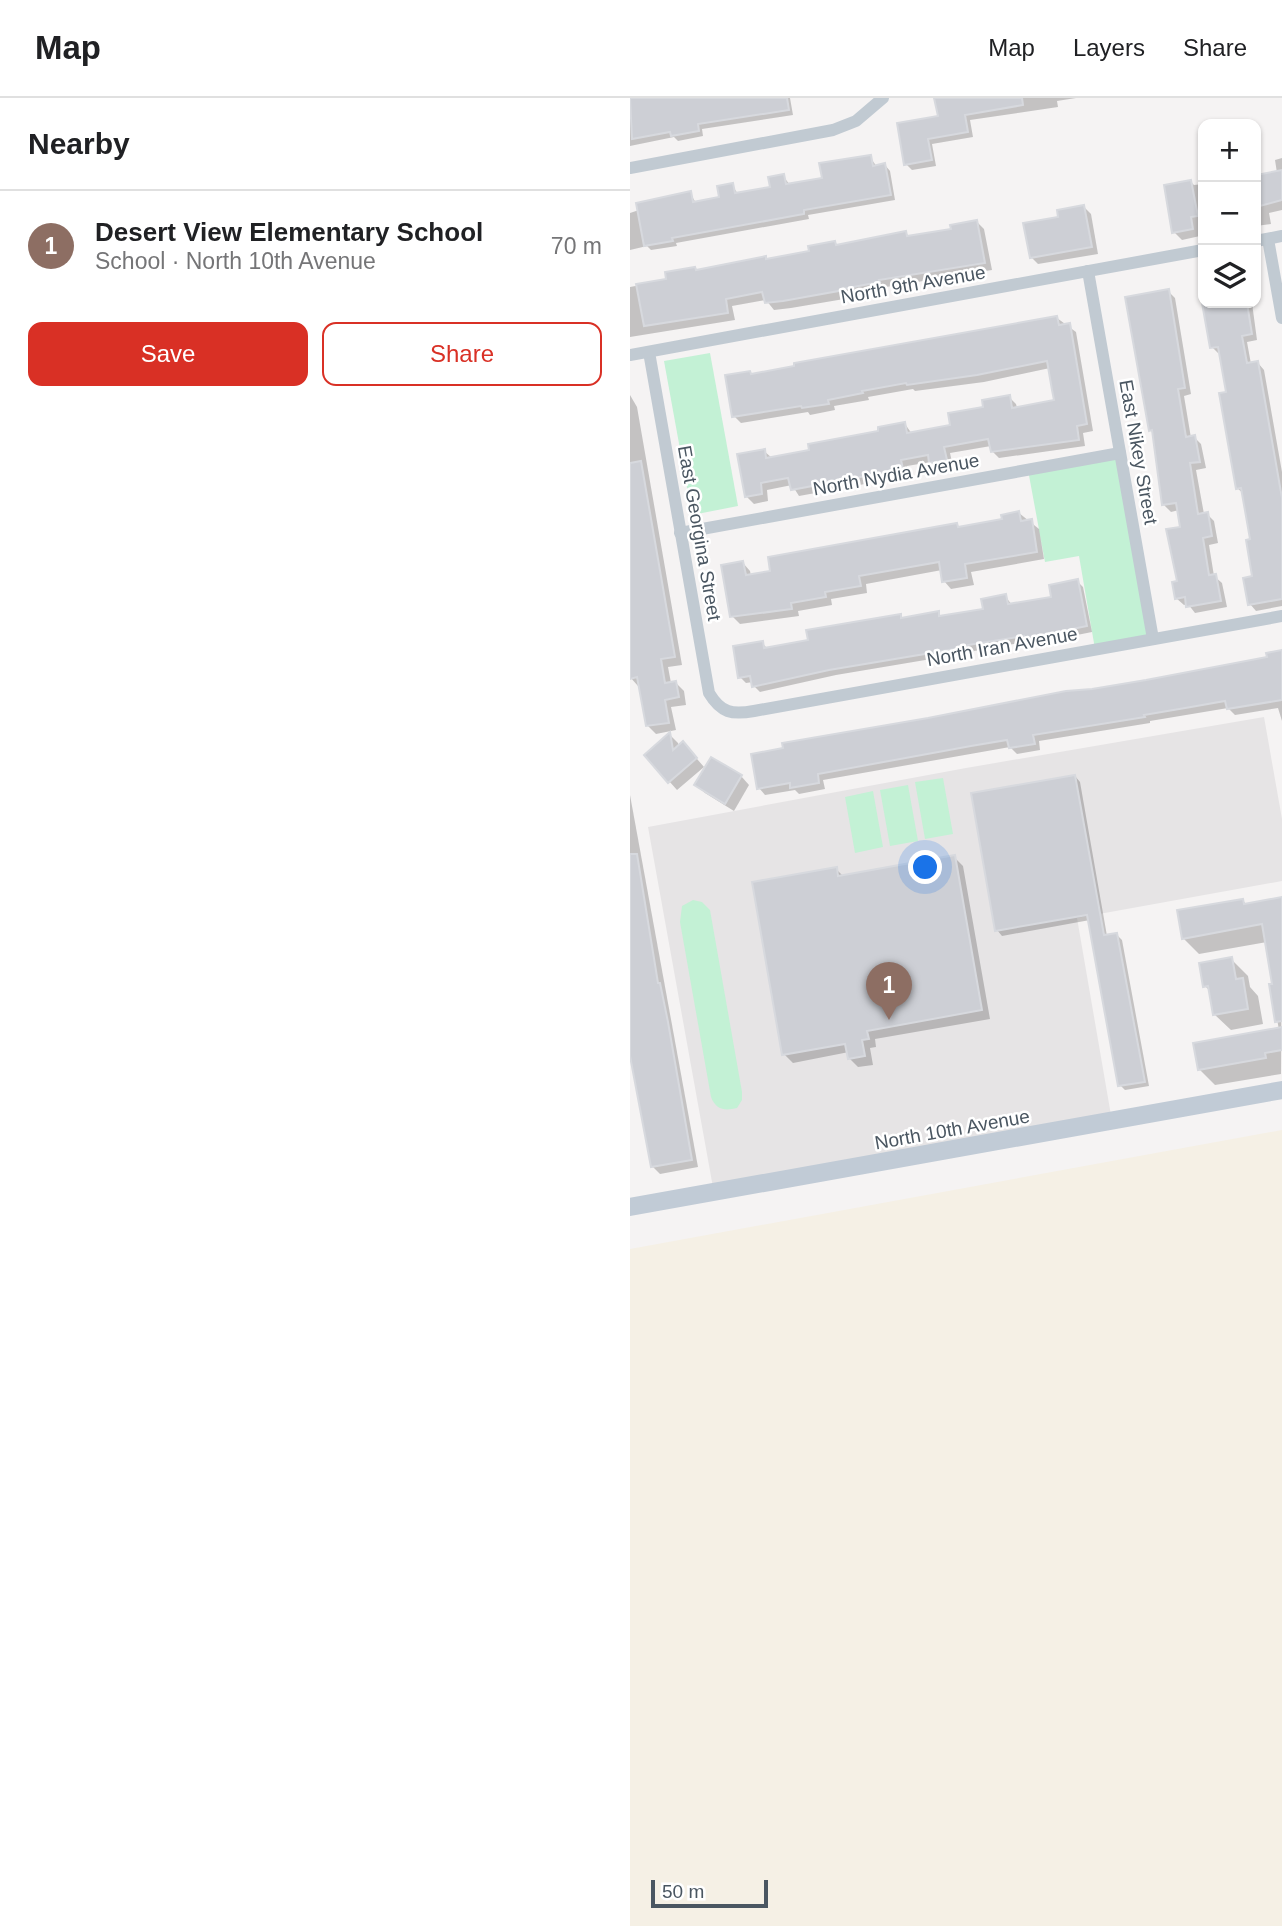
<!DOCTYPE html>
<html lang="en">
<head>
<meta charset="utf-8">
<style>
  :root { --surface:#fff; --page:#f2f2f2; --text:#202124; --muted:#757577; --line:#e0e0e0; --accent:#d93025 }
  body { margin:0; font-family:Arial,sans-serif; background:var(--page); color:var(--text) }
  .controls { position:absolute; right:21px; top:21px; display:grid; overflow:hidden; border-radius:14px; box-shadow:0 2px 5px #0004 }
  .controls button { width:63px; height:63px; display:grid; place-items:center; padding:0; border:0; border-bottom:2px solid var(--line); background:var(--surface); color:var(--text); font:35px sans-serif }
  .scale { position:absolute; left:21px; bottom:18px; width:117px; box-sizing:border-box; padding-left:7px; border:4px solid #4a5661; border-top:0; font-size:19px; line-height:24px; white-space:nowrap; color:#4a5661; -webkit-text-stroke:5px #fff; paint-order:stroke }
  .you { position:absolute; left:296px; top:770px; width:24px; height:24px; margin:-18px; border:5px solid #fff; border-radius:50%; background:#1a73e8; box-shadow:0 0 0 10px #1a73e833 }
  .badge { display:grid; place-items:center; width:46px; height:46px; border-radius:50%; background:var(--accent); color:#fff; font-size:23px; font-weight:700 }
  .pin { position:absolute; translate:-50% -58px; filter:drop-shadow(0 2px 4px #0008) }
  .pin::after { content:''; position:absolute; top:37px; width:24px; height:21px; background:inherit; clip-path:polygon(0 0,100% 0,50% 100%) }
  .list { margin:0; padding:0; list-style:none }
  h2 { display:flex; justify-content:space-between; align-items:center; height:91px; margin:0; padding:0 28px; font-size:30px }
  h2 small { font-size:23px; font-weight:400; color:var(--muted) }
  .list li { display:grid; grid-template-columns:46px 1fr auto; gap:21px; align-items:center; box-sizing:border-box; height:112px; padding:0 28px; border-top:2px solid var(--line) }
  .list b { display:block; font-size:26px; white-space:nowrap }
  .list p { margin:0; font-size:23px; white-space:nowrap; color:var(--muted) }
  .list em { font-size:23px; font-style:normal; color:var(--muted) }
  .actions { display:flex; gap:14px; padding:21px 28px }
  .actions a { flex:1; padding:16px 0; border:2px solid var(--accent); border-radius:14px; text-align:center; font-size:24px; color:var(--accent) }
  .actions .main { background:var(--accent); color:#fff }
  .icon { flex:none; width:38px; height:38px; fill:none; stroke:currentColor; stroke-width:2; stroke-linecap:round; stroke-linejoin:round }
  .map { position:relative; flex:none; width:652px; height:1828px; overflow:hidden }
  header { display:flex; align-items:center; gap:42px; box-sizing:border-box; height:98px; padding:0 35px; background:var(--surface); border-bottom:2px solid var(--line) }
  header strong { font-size:33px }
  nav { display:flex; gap:38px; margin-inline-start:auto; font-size:24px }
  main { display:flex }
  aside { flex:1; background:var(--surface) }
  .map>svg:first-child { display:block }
  .education { fill:#e6e4e5 }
  .green { fill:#c3f1d5 }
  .sand { fill:#f5f0e5 }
  .shadow { fill:#0003 }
  .building { fill:#cdcfd5; stroke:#d7d9de; stroke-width:2 }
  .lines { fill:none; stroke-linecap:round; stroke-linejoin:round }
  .minor { stroke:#c1cad2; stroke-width:12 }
  .secondary { stroke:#c1cbd6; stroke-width:18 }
  .labels { text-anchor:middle; stroke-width:5; stroke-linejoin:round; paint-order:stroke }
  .street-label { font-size:19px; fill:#4a5661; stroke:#fff }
</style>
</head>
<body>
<header>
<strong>Map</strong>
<nav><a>Map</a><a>Layers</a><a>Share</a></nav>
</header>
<main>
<aside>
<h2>Nearby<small></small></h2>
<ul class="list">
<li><span class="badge" style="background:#8d6e63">1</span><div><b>Desert View Elementary School</b><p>School · North 10th Avenue</p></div><em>70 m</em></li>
</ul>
<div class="actions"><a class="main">Save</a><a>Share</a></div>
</aside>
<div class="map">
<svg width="652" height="1828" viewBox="0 0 652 1828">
  <rect width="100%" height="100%" fill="#f5f3f3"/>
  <!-- education -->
  <polygon class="education" points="634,619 652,721 652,783 447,820 482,1023 84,1095 18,729 336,670"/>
  <!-- green -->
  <g class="green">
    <polygon points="80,255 108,408 62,417 34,263"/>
    <polygon points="490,355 523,541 465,551 449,458 415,464 398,372"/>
    <polygon points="313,680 323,736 295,741 285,684"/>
    <polygon points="278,687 288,743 260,748 250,692"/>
    <polygon points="243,693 253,749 225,755 215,699"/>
    <path d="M63 802 72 804 80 812 112 994V1002L107 1010C95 1013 86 1012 81 999L50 824 52 808Z"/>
  </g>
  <!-- sand -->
  <polygon class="sand" points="652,1032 652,1828 0,1828 0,1151"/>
  <!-- shadow -->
  <g class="shadow">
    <polygon points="0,0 160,0 163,17 72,31 73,38 48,43 44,39 0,48"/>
    <polygon points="306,0 446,0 427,3 428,9 340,22 343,39 302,46 306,68 282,72 276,66 310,20"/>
    <polygon points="240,59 247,69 255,67 260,73 265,102 178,117 179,121 46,145 47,148 21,152 17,148 0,152 0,115 60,95 66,105 91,100 102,87 108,96 142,91 153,78 160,87 194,81"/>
    <polygon points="652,60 652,112 639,115 641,126 626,128 626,79 647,75 645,62"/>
    <polygon points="561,84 564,87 573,86 573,127 568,128 570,138 552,142 544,134"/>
    <polygon points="454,109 461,116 468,156 408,166 401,159 430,120"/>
    <polygon points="347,124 354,131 362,172 256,189 256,192 220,198 220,200 161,210 144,212 136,202 102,208 105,222 0,239 0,189 38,182 65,171 68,174 135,160 138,163 181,155 204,145 208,149 276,135 280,140 323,132"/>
    <polygon points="538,193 545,200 561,296 554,298 561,340 564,339 571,346 576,370 566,372 574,416 577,416 584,423 588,445 579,447 584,478 592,485 597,509 565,515 558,506 554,507 546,500 552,430 549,412 541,414 534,407 524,335 520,332"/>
    <polygon points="574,205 622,205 627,242 617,244 621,266 628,265 634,272 652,374 652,508 626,513 620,506 624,480 622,443 614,396 607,390 598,295 591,255 588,255 582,249"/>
    <polygon points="427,220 446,234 463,333 453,335 455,348 369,360 362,353 361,348 320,355 323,369 308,371 301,364 277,368 279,378 169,398 162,387 137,392 138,403 124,406 117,399 134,353 142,360 181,353 275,326 282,336 322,328 379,299 386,306 387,310 426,303 420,270 354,284 285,293 283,291 238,299 239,302 204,308 205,312 180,317 178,314 111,325 104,318 120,275 123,278"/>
    <polygon points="0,297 7,309 52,567 38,569 41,585 46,585 54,593 56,607 41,609 46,632 26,636 18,628 11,588 8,588 0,579"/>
    <polygon points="389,415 409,431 414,461 341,474 344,487 321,491 314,483 312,472 236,486 237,495 201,501 202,507 168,513 169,518 110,526 102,518 113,465 120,473 121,478 142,474 327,427 330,430 374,423"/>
    <polygon points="447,483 453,489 462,534 402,546 400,543 344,553 344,557 333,558 331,556 206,577 130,594 124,588 123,584 116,585 110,579 132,545 138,551 180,544 270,518 273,521 308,515 312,519 355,512 375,498 382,507 423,500"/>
    <polygon points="652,554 652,623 648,610 605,617 598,610 520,623 520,625 409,643 410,652 387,656 380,649 193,682 195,691 169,696 165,692 135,697 129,690 463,593 639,560"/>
    <polygon points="40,637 48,645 49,649 61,654 74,669 47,692 39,683"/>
    <polygon points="111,678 119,687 104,713 75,695 66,687"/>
    <polygon points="445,678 450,684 477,838 487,837 492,842 519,988 495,992 490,987 460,822 372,838 367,832"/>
    <polygon points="0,697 68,1069 30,1076 23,1069 0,952"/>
    <polygon points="324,759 333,768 360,921 245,941 246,949 240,950 243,967 228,969 220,961 219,954 163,965 154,956 206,771 214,779"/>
    <polygon points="652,801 651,976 585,987 569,971 649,932 641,888 644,887 637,844 569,856 553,840 613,803 617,807"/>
    <polygon points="601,861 618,878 620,889 628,898 633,926 601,932 584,916 581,894 575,888"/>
  </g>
  <!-- building -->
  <g class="building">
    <polygon points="0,0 157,0 159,12 68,26 69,33 41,38 40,34 2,41"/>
    <polygon points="304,0 392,0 393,7 335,17 338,34 298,41 302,62 274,67 267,25 308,18"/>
    <polygon points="241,57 243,68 255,65 261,97 174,112 174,116 42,140 43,143 14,148 6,105 61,93 63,104 89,99 87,88 103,85 105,95 140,89 138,79 154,76 156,86 192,80 189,65"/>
    <polygon points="652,72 652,102 626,109 626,77"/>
    <polygon points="561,82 568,118 561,119 563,131 542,135 534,87"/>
    <polygon points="454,107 462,149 400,160 393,125 428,119 427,112"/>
    <polygon points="347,122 355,165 249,182 250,184 213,191 214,192 153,203 135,205 132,194 96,201 98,215 14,228 6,186 36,181 35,174 65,169 66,172 136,158 136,161 179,153 178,148 205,143 206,147 276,133 277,138 321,131 320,127"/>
    <polygon points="539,191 555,290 548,291 556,339 565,337 570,364 560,365 568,416 578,414 582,438 573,440 579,477 586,476 591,503 556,509 555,499 545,501 542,484 547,483 536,431 550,429 546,405 532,407 522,332 519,333 495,199"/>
    <polygon points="572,205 617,205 622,236 612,238 617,265 628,263 652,400 652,501 618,507 613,480 622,478 616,442 620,441 611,390 606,391 589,295 596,294 588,249 580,250"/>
    <polygon points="427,218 429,227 440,225 457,326 447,328 449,342 361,354 358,341 314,349 317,362 299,365 298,357 271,362 273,371 161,392 158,380 131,385 132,396 115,399 107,356 135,351 136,360 179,352 178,346 248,333 248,329 275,324 277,335 320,327 318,315 353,309 352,302 380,297 382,310 424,302 422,292 417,263 347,277 277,287 276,285 232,293 233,295 198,302 199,306 172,310 171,308 102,319 95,277 120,273 121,276 164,268 164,265"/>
    <polygon points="11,363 45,559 31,561 35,585 46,583 49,599 35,602 39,625 16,628 7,579 0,581 0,365"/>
    <polygon points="389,413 391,423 402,421 407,454 335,466 337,480 312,484 309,464 229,478 231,488 195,494 196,499 161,505 162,511 100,519 91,467 113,463 116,477 140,473 138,459 327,425 328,429 372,421 371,417"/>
    <polygon points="448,481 457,528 394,541 394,538 338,547 339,551 325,553 325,551 199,572 122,589 120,578 108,580 103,548 133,543 134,550 178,542 176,532 271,516 271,520 309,513 309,518 353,511 351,501 376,496 378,506 421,499 419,487"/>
    <polygon points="652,552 652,602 597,611 595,603 561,609 514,617 515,619 403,637 405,646 379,650 377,642 341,648 188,676 189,685 160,690 160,685 127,691 121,656 153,650 152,645 298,620 436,593 462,591 516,582 637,559 636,555"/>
    <polygon points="40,634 43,652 53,643 67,660 38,685 14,657"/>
    <polygon points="81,659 112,677 95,706 64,687"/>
    <polygon points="445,677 474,837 487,835 515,984 488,988 457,817 365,833 341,695"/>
    <polygon points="0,756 7,756 28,885 30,885 38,924 62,1062 21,1069 0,958"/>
    <polygon points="325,757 352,912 237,933 239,941 232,942 235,958 218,961 215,946 152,957 122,784 207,769 208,778"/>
    <polygon points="652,799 652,923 645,924 639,886 642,886 632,826 552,841 547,812 613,801 614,806"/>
    <polygon points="602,859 606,881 613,880 618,911 583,917 578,888 573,889 569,865"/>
    <polygon points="652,929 652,952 635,955 636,960 568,972 563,945"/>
  </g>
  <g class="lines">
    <!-- minor -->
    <g class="minor">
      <polyline points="0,70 203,32 226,23 253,0"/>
      <polyline points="638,141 652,220"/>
      <polyline points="626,143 652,138"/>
      <polyline points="458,173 523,541"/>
      <path d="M19 254 79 595C91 615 102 617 124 613L652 518"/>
      <polyline points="0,257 573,152"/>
      <polyline points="50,435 490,355"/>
    </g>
    <!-- secondary -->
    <polyline class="secondary" points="0,1109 652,992"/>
  </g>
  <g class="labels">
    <!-- street labels -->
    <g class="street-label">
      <text transform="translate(283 186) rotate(-10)" y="7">North 9th Avenue</text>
      <text transform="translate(509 354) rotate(80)" y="7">East Nikey Street</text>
      <text transform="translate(266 376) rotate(-10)" y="7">North Nydia Avenue</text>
      <text transform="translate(70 435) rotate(80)" y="7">East Georgina Street</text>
      <text transform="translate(372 548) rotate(-10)" y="7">North Iran Avenue</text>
      <text transform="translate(322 1031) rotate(-10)" y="7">North 10th Avenue</text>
    </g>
  </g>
</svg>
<div class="controls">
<button>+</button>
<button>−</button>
<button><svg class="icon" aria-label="layers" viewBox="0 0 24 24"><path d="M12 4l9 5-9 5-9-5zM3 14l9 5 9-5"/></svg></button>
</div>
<div class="scale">50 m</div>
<div class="you"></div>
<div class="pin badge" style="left:259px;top:922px;background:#8d6e63">1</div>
</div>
</main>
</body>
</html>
